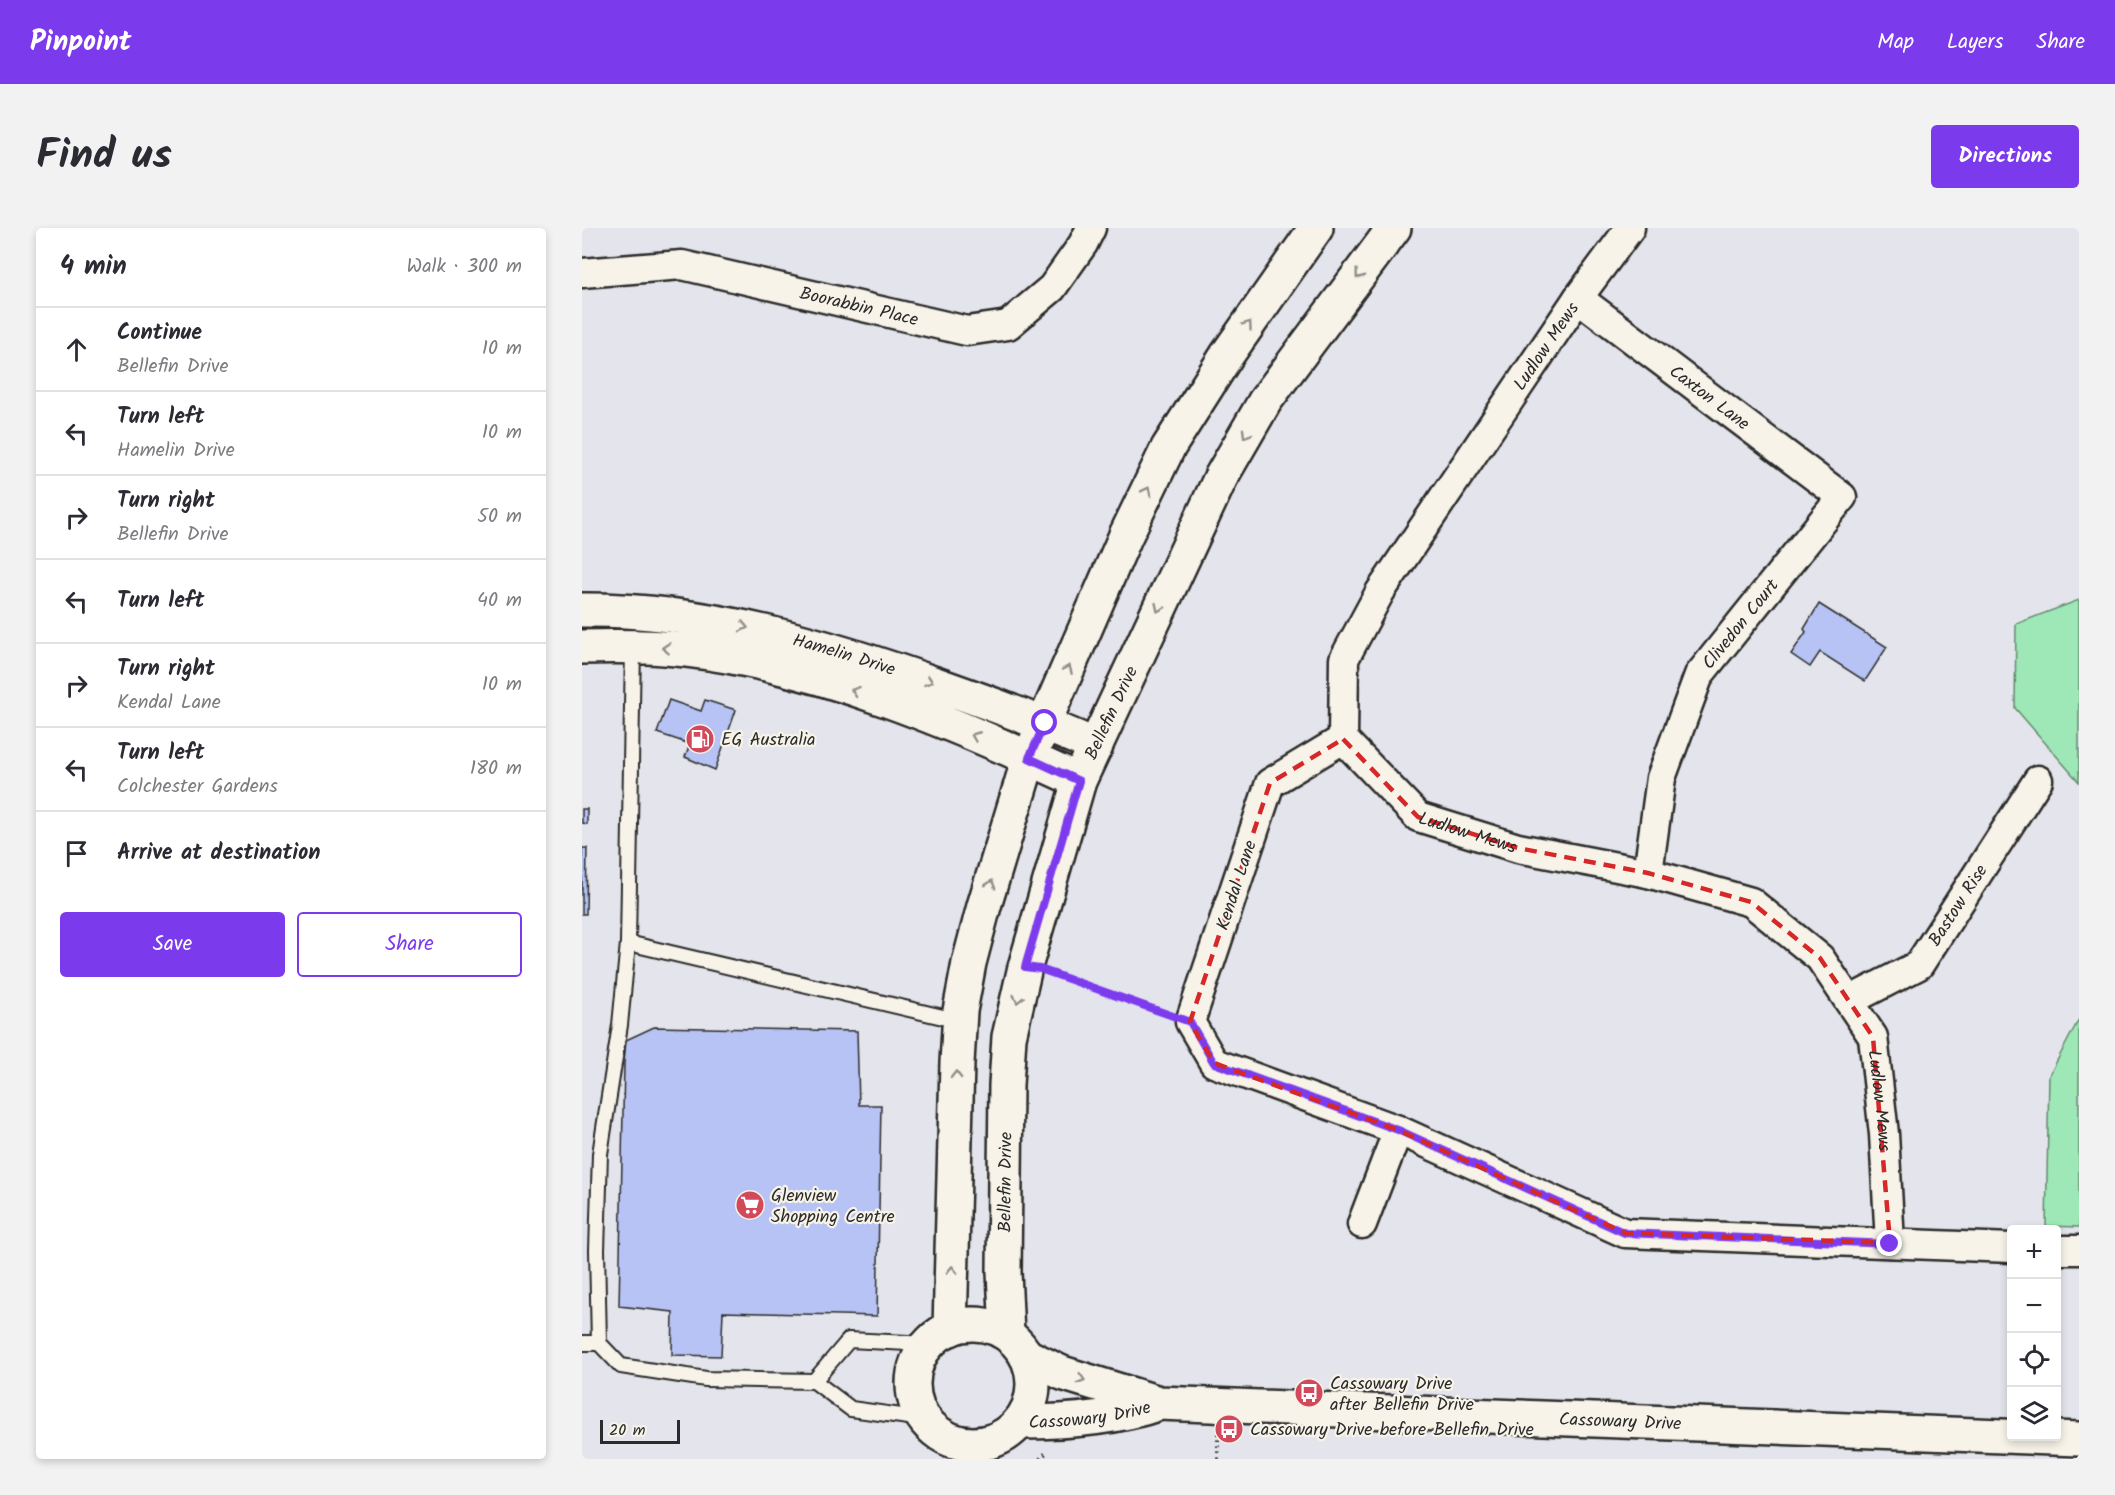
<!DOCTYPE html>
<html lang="en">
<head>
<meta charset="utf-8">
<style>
  :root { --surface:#fff; --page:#f2f2f3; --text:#2b2b33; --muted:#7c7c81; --line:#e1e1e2; --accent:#7c3aed }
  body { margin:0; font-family:Kalam,sans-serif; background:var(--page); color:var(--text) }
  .controls { position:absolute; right:18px; bottom:18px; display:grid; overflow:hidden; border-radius:6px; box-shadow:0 3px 9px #0003 }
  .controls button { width:54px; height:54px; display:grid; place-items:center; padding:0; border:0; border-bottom:2px solid var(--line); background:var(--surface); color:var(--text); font:30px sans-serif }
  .scale { position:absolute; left:18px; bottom:15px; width:80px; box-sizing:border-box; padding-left:6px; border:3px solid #2b2b2b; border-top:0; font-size:16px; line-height:21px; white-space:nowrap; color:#2b2b2b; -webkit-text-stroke:4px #f7f3e8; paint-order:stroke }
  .stop { position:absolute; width:18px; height:18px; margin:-14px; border:4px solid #7c3aed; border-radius:50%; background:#fff }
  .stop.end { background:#7c3aed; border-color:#fff; box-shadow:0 2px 6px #0008 }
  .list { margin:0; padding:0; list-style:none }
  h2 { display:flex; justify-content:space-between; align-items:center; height:78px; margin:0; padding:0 24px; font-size:26px }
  h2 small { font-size:20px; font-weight:400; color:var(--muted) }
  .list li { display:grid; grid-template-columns:39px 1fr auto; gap:18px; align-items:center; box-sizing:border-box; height:84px; padding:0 24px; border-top:2px solid var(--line) }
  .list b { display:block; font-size:22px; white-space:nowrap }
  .list p { margin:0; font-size:20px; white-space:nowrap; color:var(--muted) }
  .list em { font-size:20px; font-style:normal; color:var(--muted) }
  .actions { display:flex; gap:12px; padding:18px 24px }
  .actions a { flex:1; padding:14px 0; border:2px solid var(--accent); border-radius:6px; text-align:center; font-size:21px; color:var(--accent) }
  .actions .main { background:var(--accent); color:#fff }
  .icon { flex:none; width:33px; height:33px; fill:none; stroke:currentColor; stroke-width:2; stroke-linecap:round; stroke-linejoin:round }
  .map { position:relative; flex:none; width:1497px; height:1231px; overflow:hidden; border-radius:6px }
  header { display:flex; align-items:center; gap:36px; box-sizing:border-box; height:84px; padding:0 30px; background:var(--accent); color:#fff }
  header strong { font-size:28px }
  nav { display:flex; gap:33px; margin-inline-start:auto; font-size:21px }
  .intro { display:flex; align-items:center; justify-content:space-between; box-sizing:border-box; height:144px; padding:0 36px }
  h1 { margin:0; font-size:42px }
  .button { padding:15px 27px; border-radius:6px; background:var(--accent); color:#fff; font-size:21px; font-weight:700 }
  main { display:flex; gap:36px; padding:0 36px }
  aside { flex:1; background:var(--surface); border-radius:6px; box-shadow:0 3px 9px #0003 }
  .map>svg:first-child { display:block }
  .green { fill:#9ee7b6; stroke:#648970; stroke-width:1.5 }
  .building { fill:#b6c3f4; stroke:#2b2b2b; stroke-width:1.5 }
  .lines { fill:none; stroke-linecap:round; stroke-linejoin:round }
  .lane-casing { stroke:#2b2b2b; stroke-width:18 }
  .street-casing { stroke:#2b2b2b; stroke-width:33 }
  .secondary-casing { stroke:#2b2b2b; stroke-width:38 }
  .path { stroke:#2b2b2b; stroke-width:4; stroke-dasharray:1.5 4.5; stroke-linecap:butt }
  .lane { stroke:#f7f3e8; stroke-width:14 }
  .street { stroke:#f7f3e8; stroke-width:28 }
  .secondary { stroke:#f7f3e8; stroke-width:33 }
  .oneway { stroke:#918f8a }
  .route { stroke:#7c3aed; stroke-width:8 }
  .marked { fill:none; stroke:#d62828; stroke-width:4.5; stroke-dasharray:12 8; stroke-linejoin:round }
  .labels { text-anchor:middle; stroke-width:4.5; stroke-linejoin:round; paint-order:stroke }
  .street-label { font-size:18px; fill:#2b2b2b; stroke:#f7f3e8 }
  .poi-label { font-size:18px; fill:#2b2b2b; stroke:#f7f3e8; text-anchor:start }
</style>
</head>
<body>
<header>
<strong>Pinpoint</strong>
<nav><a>Map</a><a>Layers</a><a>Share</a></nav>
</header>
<div class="intro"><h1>Find us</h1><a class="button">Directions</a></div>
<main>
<aside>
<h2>4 min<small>Walk · 300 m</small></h2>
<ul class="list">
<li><svg class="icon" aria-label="ahead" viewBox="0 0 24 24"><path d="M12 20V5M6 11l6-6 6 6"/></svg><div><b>Continue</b><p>Bellefin Drive</p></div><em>10 m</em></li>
<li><svg class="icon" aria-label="left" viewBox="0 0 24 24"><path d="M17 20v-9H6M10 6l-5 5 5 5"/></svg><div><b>Turn left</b><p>Hamelin Drive</p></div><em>10 m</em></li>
<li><svg class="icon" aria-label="right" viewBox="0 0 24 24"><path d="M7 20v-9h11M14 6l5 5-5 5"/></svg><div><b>Turn right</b><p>Bellefin Drive</p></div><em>50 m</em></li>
<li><svg class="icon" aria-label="left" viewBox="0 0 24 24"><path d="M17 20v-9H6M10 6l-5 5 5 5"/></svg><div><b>Turn left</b></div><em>40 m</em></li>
<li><svg class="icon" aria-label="right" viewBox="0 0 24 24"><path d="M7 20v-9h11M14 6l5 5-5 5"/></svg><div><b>Turn right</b><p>Kendal Lane</p></div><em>10 m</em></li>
<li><svg class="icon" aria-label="left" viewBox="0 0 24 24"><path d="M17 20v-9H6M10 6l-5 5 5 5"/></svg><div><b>Turn left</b><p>Colchester Gardens</p></div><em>180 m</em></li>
<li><svg class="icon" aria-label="arrive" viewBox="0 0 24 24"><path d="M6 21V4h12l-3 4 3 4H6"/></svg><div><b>Arrive at destination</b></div></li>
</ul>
<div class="actions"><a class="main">Save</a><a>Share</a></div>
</aside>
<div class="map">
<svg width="1497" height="1231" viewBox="0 0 1497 1231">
  <rect width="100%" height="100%" fill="#e4e5ec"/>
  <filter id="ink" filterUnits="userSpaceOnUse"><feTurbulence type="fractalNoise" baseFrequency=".0167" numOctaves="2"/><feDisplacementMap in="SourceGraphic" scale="12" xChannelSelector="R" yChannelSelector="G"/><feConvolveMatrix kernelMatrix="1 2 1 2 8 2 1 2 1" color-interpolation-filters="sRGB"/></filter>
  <g filter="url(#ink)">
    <!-- green -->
    <g class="green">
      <polygon points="1497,372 1497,554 1433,480 1434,396"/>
      <polygon points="1497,791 1497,999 1464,998 1467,848"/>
    </g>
    <!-- building -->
    <g class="building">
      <polygon points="1237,376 1305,419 1283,453 1238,424 1228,439 1209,426 1224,404 1222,401"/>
      <polygon points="87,472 119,483 123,472 154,482 133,542 103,529 108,516 75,505"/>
      <polygon points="0,581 5,581 5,596 0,595"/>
      <polygon points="0,620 5,620 4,686 0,686"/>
      <polygon points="72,799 275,803 277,877 299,877 295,1088 141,1084 139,1128 90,1127 91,1084 37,1078 42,835 44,812"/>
    </g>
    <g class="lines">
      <!-- lane casing -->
      <g class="lane-casing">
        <g id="lane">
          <polyline points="51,419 46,715 378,793"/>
          <polyline points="46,715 38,797 18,926 15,1022 17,1115 39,1138 124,1151 232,1153 269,1181 341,1191"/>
          <polyline points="0,1115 17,1115"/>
          <polyline points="232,1153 267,1112 346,1116"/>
        </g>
      </g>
      <!-- street casing -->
      <g class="street-casing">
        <g id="street">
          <path id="s1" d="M1048 0 996 70 798 364 762 431 761 511 836 589 936 620 1066 645 1169 674 1238 730 1291 809 1302 906 1308 1015"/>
          <path id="s2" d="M0 45 100 37 385 103 426 97 470 60 501 16 509 0"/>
          <path id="s3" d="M996 70 1260 269 1117 447 1079 550 1066 645"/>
          <polyline points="761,511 688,555 608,794 632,835 816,902 1043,1005 1430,1020"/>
          <path id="s4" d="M1267 773 1337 737 1456 552"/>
          <polyline points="780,996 816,902"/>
          <polyline points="1474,1022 1497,1022"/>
        </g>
      </g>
      <!-- secondary casing -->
      <g class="secondary-casing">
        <g id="secondary">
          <path id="s5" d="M0 382C125 381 245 417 362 459 413 477 464 496 514 518"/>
          <path d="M0 419C35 418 70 418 105 422 236 437 377 497 497 553"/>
          <circle cx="391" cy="1156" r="60"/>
          <polyline points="368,1101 375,835 378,783 387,735 402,678 447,530 544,307 586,220 645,127 734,0"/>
          <path id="s6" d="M425 1106 422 1044 424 857 427 809 443 739 497 553 639 249 683 173 812 0"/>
          <path id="s7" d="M445 1128 480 1145 577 1175 1497 1211"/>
          <path id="s8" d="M438 1194C481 1194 535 1190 575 1176"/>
        </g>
      </g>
      <!-- path -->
      <g class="path">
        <polyline points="471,745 582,785"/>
        <polyline points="458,1231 466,1223"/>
        <polyline points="636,1231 636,1205"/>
      </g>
      <!-- lane -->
      <use href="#lane" class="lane"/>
      <!-- street -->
      <use href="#street" class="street"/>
      <!-- secondary -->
      <use href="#secondary" class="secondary"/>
    </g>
    <!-- one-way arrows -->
    <defs><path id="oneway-chevron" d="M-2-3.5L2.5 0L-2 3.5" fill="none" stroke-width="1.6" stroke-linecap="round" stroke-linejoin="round" transform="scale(1.5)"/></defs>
    <g class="oneway">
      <use href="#oneway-chevron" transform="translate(777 47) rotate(127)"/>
      <use href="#oneway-chevron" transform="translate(666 97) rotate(-55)"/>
      <use href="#oneway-chevron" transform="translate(664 206) rotate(120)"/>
      <use href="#oneway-chevron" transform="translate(565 263) rotate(-64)"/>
      <use href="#oneway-chevron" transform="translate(577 380) rotate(115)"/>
      <use href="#oneway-chevron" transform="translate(162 399) rotate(12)"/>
      <use href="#oneway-chevron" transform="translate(84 420) rotate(-176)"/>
      <use href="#oneway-chevron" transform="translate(486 441) rotate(-67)"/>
      <use href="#oneway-chevron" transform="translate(347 453) rotate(19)"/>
      <use href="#oneway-chevron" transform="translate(273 463) rotate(-161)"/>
      <use href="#oneway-chevron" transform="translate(393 508) rotate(-158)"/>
      <use href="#oneway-chevron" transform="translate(409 656) rotate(-73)"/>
      <use href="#oneway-chevron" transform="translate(436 771) rotate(103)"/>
      <use href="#oneway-chevron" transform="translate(374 847) rotate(-89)"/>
      <use href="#oneway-chevron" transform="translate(370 1042) rotate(-89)"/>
      <use href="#oneway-chevron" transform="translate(499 1151) rotate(17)"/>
    </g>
  </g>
  <g class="lines" filter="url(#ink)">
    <!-- route -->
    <polyline class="route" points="463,495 447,530 497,553 443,739 458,741 608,794 632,835 816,902 1043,1005 1308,1016"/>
  </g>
  <!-- marked area -->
  <path class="marked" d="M761 511 836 589 936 620 1066 645 1169 674 1238 730 1291 809 1308 1015 1043 1005 816 902 632 835 608 794 688 555Z"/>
  <!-- icons -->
  <defs>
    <g id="fuel-disc" transform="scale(1.5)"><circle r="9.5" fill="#d1495b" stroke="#f7f3e8"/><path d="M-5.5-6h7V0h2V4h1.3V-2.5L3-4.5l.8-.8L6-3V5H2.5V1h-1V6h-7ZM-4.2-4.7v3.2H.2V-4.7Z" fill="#fff"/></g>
    <g id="supermarket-disc" transform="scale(1.5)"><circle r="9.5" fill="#d1495b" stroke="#f7f3e8"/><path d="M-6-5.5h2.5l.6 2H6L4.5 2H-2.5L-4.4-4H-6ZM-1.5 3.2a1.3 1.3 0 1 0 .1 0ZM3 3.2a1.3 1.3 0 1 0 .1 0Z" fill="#fff"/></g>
    <g id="bus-disc" transform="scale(1.5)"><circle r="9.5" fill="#d1495b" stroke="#f7f3e8"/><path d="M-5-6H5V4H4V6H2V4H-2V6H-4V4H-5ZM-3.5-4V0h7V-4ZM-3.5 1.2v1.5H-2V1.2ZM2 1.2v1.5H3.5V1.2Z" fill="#fff"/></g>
  </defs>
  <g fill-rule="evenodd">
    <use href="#fuel-disc" x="118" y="511"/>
    <use href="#supermarket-disc" x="168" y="977"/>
    <use href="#bus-disc" x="727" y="1165"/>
    <use href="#bus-disc" x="647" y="1201"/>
  </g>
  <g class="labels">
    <!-- street labels -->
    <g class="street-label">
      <text dy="6" stroke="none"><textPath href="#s2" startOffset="282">Boorabbin Place</textPath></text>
      <text transform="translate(964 118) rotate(-56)" y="6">Ludlow Mews</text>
      <text dy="6" stroke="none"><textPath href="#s3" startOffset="165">Caxton Lane</textPath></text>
      <text transform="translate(1158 396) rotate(-51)" y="6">Clivedon Court</text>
      <text dy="6" stroke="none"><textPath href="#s5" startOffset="267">Hamelin Drive</textPath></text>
      <text dy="6" stroke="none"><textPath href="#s6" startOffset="638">Bellefin Drive</textPath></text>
      <text dy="6" stroke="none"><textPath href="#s1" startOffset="758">Ludlow Mews</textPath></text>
      <text transform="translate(654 657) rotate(-72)" y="6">Kendal Lane</text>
      <text dy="6" stroke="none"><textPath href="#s4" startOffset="150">Bastow Rise</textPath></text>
      <text dy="6" stroke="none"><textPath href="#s1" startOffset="1298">Ludlow Mews</textPath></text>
      <text dy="6" stroke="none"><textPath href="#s6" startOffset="152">Bellefin Drive</textPath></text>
      <text dy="6" stroke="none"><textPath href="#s8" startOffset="70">Cassowary Drive</textPath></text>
      <text dy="6" stroke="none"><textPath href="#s7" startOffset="602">Cassowary Drive</textPath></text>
    </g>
    <!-- poi labels -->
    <g class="poi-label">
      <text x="139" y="517">EG Australia</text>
      <text x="189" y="973">Glenview<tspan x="189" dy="21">Shopping Centre</tspan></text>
      <text x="748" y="1161">Cassowary Drive<tspan x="748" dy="21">after Bellefin Drive</tspan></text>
      <text x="668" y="1207">Cassowary Drive before Bellefin Drive</text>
    </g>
  </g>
</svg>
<div class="controls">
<button>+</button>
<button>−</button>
<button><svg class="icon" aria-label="locate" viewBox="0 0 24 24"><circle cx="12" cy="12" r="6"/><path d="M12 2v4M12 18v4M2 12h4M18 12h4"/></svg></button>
<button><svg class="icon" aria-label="layers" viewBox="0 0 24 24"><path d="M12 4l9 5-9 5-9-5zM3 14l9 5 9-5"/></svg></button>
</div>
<div class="scale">20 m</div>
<div class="stop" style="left:463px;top:495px"></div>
<div class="stop end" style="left:1308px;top:1016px"></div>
</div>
</main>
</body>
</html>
